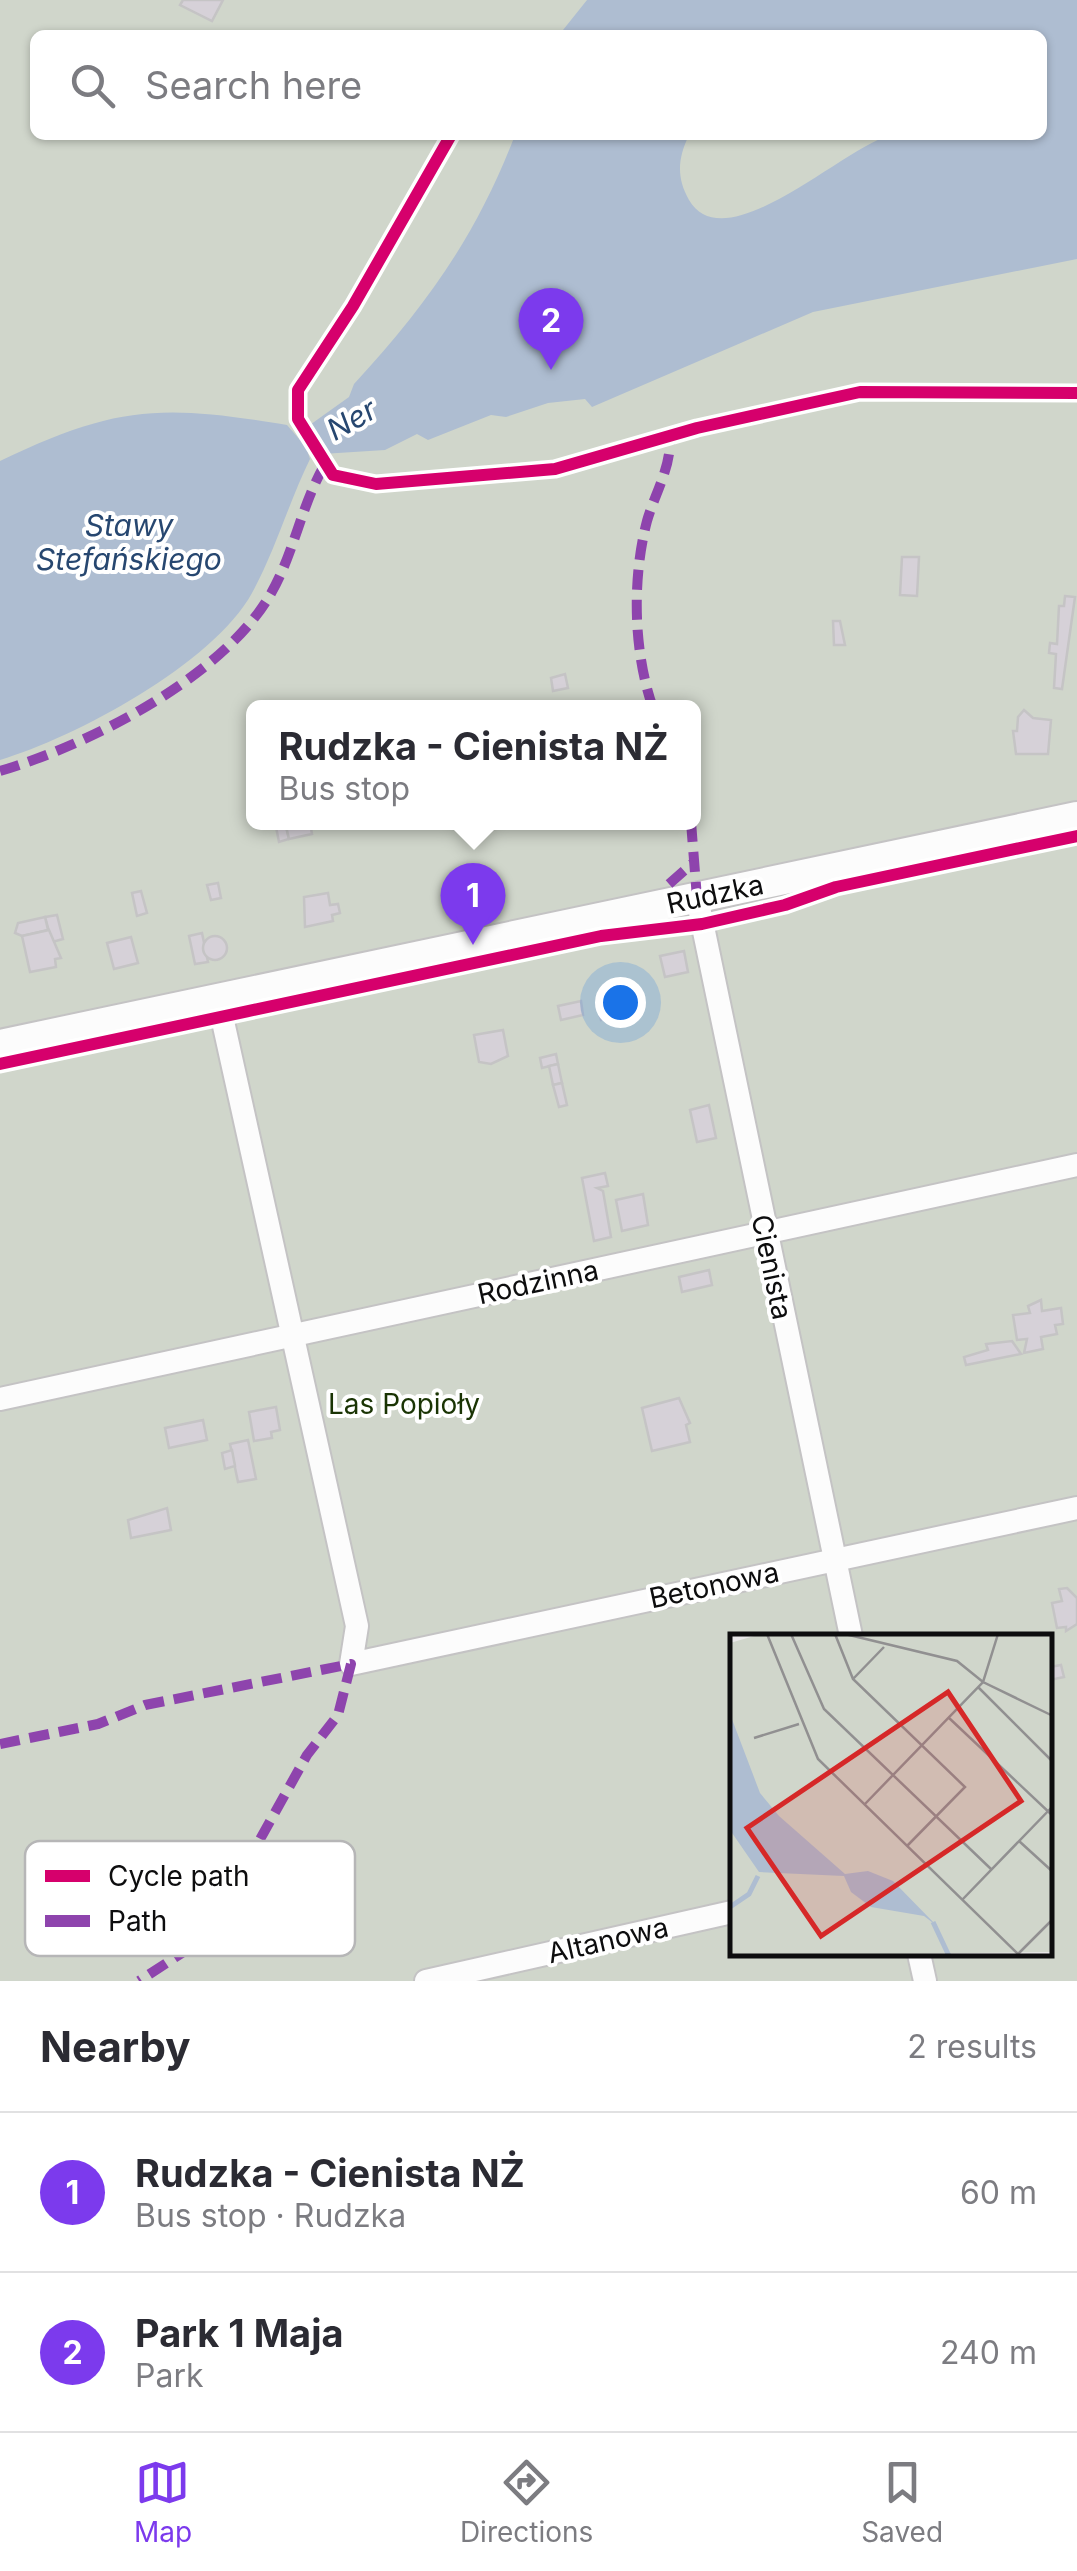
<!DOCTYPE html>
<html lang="en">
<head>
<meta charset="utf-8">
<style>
  :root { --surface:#fff; --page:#f7f7f7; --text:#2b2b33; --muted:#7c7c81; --line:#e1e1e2; --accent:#7c3aed }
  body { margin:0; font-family:Inter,sans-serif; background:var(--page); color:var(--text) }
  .you { position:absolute; left:620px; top:1002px; width:35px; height:35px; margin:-25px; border:8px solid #fff; border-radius:50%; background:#1a73e8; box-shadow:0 0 0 15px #1a73e833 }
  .badge { display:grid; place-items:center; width:65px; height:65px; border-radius:50%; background:var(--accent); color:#fff; font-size:32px; font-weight:700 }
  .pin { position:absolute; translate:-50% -82px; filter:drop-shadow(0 2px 5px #0008) }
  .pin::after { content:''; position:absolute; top:52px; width:35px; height:30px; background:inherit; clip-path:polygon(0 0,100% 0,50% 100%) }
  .popup { position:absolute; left:246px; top:700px; width:455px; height:130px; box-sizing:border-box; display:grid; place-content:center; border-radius:15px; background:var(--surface); filter:drop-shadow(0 2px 8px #0005); font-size:32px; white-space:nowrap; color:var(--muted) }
  .popup b { font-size:38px; color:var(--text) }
  .popup::after { content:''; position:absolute; left:50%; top:100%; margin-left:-20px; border:20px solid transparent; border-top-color:var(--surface) }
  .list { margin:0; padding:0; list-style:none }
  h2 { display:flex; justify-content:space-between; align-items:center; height:130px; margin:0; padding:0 40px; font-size:42px }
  h2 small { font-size:32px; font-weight:400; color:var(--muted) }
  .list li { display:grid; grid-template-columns:65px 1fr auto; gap:30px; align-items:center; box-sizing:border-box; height:160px; padding:0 40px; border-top:2px solid var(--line) }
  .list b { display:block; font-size:38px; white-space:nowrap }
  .list p { margin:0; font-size:32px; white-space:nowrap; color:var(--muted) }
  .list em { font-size:32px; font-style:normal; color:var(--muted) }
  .icon { flex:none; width:55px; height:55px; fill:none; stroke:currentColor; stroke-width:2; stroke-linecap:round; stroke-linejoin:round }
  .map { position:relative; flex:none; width:1077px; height:1981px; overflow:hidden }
  .search { position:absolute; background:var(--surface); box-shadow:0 2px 8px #0004; left:30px; right:30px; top:30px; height:110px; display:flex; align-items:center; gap:25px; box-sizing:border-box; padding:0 35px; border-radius:15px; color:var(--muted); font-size:38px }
  .sheet { height:450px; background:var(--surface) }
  nav { display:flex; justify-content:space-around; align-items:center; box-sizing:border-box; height:140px; border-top:2px solid var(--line); background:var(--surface); font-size:28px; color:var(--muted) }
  nav a { display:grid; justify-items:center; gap:5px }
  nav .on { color:var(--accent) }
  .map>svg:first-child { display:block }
  .green { fill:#d0d6cb; fill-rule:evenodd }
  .water { fill:#aebdd1 }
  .building { fill:#d6d1d8; stroke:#c5c4c5; stroke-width:2.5 }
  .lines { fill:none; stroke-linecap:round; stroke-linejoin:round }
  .street-casing { stroke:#c4c3c4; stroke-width:26 }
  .secondary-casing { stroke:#c4c3c4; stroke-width:34 }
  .street { stroke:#fcfcfc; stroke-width:22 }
  .secondary { stroke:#fcfcfc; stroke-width:30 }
  .quiet { stroke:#8e44ad; stroke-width:10; stroke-dasharray:20 10; stroke-linecap:butt }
  .cycleway-casing { stroke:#fff; stroke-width:19 }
  .cycleway { stroke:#d6006c; stroke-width:12 }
  .labels { text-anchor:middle; stroke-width:8; stroke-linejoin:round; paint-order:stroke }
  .street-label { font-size:28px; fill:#0d0d0e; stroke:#fff }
  .park-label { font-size:28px; fill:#1a3404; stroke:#fff }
  .water-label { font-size:30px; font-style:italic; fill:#274770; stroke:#fff }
  .inset-river { fill:none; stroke:#aebdd1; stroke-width:5 }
  .inset-road { fill:none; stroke:#919091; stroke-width:2.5 }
  .view { fill:#d62828; fill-opacity:0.15; stroke:#d62828; stroke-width:5 }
  .inset-edge { fill:none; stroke:#0d0d0e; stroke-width:5 }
  .key { fill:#fff; stroke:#b6b6b7; stroke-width:2.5 }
  .key-label { font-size:28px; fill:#0d0d0e }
</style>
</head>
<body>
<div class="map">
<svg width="1077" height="1981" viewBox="0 0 1077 1981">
  <rect width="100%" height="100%" fill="#e9e8e9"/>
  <!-- green -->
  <path class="green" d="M0 0H1077V1981H0ZM35 35H1042V135H35ZM253 708H693V822H253ZM732 1636H1050V1954H732Z"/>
  <!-- water -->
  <path class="water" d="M587 0H1077V259L813 312 592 407 585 399 548 403 506 417 491 415 428 440 417 434 385 450 322 454 318 448 308 453 310 459C289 502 275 551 252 593 213 664 76 737 0 760V461C116 405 162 404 287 425L300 440 310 434 307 427 349 397 354 384C426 306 477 235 515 135H689C678 158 676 177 689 200 725 262 844 147 889 136 922 128 1004 135 1042 135V35H559Z"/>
  <!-- building -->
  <g class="building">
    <polygon points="183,0 223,0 212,21 180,5"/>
    <polygon points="902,557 919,557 917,596 900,595"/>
    <polygon points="1065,596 1075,597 1062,689 1054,688 1056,654 1049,653 1050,643 1057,644 1059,606 1064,606"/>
    <polygon points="833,621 840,621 845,645 834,645"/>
    <polygon points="565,674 568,688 553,691 551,678"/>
    <polygon points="1024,710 1033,718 1051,720 1048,754 1016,754 1013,731 1017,731 1018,717"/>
    <polygon points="275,822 285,822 289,839 279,842"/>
    <polygon points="285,822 310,822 312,834 289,839"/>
    <polygon points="218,883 221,898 211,900 207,885"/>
    <polygon points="141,891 147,913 137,916 132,893"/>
    <polygon points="328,893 330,905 338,904 340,913 332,915 333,921 305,927 304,897"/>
    <polygon points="57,915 63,939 52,942 45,917"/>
    <polygon points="45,917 48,930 22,936 15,933 18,923"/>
    <polygon points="49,930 61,958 55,959 56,967 30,972 22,936"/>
    <polygon points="202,933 208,962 195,964 189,936"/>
    <circle cx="215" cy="948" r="12"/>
    <polygon points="131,937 138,963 114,969 107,943"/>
    <polygon points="684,951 688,972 665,977 660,956"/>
    <polygon points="581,1001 583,1015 561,1020 558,1006"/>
    <polygon points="609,1003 613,1017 601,1020 597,1006"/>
    <polygon points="503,1030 508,1056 491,1064 479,1062 474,1035"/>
    <polygon points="556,1054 558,1064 542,1068 540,1058"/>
    <polygon points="558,1064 562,1083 553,1085 549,1066"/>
    <polygon points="562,1083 567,1105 559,1107 553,1085"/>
    <polygon points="709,1105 716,1138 697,1142 690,1110"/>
    <polygon points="605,1173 608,1186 597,1188 603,1191 611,1237 594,1241 582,1178"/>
    <polygon points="643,1194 648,1225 622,1231 616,1200"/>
    <polygon points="709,1270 712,1285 682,1292 679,1277"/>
    <polygon points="1041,1300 1042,1311 1061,1308 1063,1324 1055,1325 1057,1334 1041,1337 1043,1349 1024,1353 1027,1339 1017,1340 1013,1315 1030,1313 1028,1306"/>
    <polygon points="1012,1341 1021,1354 966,1365 964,1357 988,1350 986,1344"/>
    <polygon points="679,1398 690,1423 686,1425 690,1442 652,1451 642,1408"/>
    <polygon points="276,1407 280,1430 271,1432 272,1438 254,1441 249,1412"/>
    <polygon points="203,1420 207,1440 169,1448 165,1428"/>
    <polygon points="248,1440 256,1479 238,1482 230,1444"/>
    <polygon points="232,1450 235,1466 225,1469 222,1453"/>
    <polygon points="167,1508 171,1530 131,1538 128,1520"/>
    <polygon points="1067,1588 1077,1598 1077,1624 1066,1631 1066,1627 1057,1628 1052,1603 1062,1601 1059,1589"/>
    <polygon points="1061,1665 1064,1677 1050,1680 1050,1667"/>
  </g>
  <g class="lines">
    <!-- street casing -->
    <g class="street-casing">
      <g id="street">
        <polyline points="697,898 851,1636"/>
        <polyline points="218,999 357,1626 351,1664 1077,1508"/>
        <polyline points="0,1399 1077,1165"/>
        <polyline points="919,1954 925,1981"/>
        <polyline points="426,1981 732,1912"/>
      </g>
    </g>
    <!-- secondary casing -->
    <g class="secondary-casing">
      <polyline id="secondary" points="0,1045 1077,817"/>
    </g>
    <!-- street -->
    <use href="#street" class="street"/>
    <!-- secondary -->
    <use href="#secondary" class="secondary"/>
    <!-- quiet -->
    <g class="quiet">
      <path d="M653 708C633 651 632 578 647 521 656 490 674 463 669 431"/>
      <path d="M0 771C88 745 217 680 267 600 293 559 300 508 324 466L320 460"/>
      <polyline points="691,822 697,898"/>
      <polyline points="669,884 694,862"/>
      <polyline points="0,1744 98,1724 145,1705 351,1664 338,1715 307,1755 205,1938 139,1981"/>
    </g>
    <!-- cycleway casing -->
    <g class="cycleway-casing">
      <g id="cycleway">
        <polyline points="451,135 353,306 298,390 298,419 333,475 376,484 555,469 697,428 860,392 1077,393"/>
        <polyline points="0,1064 601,936 702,924 785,905 836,887 1077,836"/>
      </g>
    </g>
    <!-- cycleway -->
    <use href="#cycleway" class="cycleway"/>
  </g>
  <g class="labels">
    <!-- street labels -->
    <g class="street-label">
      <text transform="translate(715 894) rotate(-12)" y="10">Rudzka</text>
      <text transform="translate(772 1267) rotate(78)" y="10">Cienista</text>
      <text transform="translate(538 1282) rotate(-12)" y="10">Rodzinna</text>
      <text transform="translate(714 1585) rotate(-12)" y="10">Betonowa</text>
      <text transform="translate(608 1940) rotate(-13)" y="10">Altanowa</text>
    </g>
    <!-- park labels -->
    <g class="park-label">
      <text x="404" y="1414">Las Popioły</text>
    </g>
    <!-- water labels -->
    <g class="water-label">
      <text transform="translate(352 420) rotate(-30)" y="10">Ner</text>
      <text x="129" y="536">Stawy<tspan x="129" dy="34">Stefańskiego</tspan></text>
    </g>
  </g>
  <!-- overview -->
  <g transform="translate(730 1634)">
    <rect width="322" height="322" fill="#e9e8e9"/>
    <path d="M31 0H322V318L0 322V9Z" fill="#d0d6cb"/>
    <path d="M0 80 30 159 49 182 115 240 138 237 163 247 207 292 194 282 141 273 121 258 114 242 29 238 0 196Z" fill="#aebdd1"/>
    <path class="inset-river" d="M0 273 19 260 28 242M203 288 219 322"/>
    <path class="inset-road" d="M37 0 88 125 290 322M61 0 94 75 261 235M105 0 123 45 235 153 177 212M115 0 227 27 253 48 323 82M123 45 154 13M248 53 323 128M218 83 323 182M24 104 69 90M134 171 253 48 268 0M289 207 323 238M232 266 323 172M288 320 323 285"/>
    <path class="view" d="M218 58 291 167 91 302 17 194Z"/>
    <rect width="322" height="322" class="inset-edge"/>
  </g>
  <!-- legend -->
  <rect x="25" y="1841" width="330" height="115" rx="15" class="key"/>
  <rect x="45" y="1870" width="45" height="12" fill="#d6006c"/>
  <rect x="45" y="1915" width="45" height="12" fill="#8e44ad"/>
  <g class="key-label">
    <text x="108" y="1886">Cycle path</text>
    <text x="108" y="1931">Path</text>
  </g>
</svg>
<div class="you"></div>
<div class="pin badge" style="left:473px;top:945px">1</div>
<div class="popup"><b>Rudzka - Cienista NŻ</b>Bus stop</div>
<div class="pin badge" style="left:551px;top:370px">2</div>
<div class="search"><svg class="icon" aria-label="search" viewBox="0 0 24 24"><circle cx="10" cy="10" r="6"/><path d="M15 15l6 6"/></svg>Search here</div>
</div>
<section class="sheet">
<h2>Nearby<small>2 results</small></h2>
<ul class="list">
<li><span class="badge">1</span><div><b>Rudzka - Cienista NŻ</b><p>Bus stop · Rudzka</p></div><em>60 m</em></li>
<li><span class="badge">2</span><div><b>Park 1 Maja</b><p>Park</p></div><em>240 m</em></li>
</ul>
</section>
<nav>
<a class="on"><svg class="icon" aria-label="map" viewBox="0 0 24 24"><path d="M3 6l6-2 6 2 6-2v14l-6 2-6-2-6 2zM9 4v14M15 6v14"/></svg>Map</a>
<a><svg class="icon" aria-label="directions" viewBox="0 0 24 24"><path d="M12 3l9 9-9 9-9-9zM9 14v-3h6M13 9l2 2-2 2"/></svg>Directions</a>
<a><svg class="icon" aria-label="saved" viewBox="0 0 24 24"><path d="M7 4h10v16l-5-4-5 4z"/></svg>Saved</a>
</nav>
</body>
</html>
